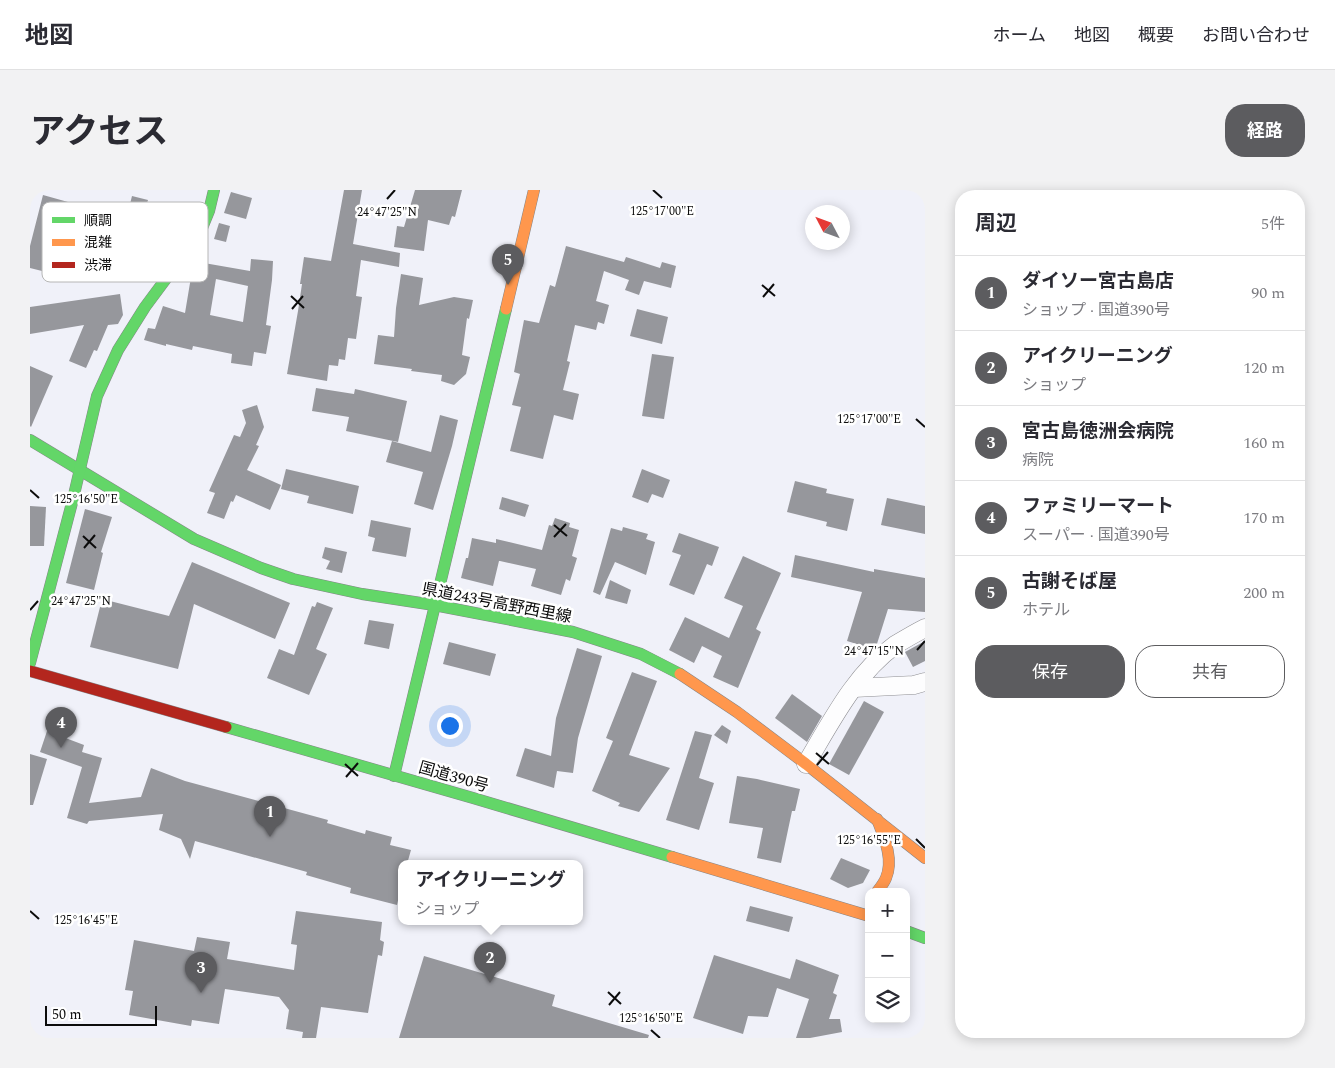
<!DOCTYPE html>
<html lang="ja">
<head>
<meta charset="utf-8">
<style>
  :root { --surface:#fff; --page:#f2f2f3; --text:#2b2b33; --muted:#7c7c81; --line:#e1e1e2; --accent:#5c5c5f }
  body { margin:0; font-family:Spectral,"Noto Sans JP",serif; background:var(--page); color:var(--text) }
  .controls { position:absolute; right:15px; bottom:15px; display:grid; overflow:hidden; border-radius:10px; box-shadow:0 2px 12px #0003 }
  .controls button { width:45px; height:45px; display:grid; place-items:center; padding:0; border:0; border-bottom:1px solid var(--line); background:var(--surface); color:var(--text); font:25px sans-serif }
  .compass { position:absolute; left:775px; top:15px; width:45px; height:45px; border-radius:50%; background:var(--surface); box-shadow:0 2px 12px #0003; rotate:311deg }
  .scale { position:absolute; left:15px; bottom:12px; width:112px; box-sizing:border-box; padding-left:5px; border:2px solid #0c0c0c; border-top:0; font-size:14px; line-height:18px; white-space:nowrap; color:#0c0c0c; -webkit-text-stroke:4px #fff; paint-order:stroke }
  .you { position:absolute; left:419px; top:535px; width:18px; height:18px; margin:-12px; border:4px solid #fff; border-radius:50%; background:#1a73e8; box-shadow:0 0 0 8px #1a73e833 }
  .badge { display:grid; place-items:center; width:32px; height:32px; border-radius:50%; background:var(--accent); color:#fff; font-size:16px; font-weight:700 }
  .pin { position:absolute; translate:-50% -41px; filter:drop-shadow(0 1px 2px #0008) }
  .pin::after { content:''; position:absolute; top:26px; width:18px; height:15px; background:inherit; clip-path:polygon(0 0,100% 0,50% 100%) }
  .popup { position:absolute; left:368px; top:670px; width:185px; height:65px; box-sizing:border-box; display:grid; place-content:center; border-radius:10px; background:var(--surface); filter:drop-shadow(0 1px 4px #0005); font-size:16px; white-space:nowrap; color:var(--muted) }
  .popup b { font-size:19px; color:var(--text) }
  .popup::after { content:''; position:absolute; left:50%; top:100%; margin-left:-10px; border:10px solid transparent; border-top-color:var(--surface) }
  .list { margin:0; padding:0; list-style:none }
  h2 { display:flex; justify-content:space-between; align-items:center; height:65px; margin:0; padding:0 20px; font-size:21px }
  h2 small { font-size:16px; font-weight:400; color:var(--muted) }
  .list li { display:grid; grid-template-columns:32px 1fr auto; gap:15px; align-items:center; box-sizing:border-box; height:75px; padding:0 20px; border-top:1px solid var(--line) }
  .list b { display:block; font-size:19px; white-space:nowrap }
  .list p { margin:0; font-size:16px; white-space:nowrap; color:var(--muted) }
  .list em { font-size:16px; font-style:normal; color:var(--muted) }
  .actions { display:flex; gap:10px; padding:15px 20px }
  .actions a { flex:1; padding:11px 0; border:1px solid var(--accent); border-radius:20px; text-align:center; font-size:18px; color:var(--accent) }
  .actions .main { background:var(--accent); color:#fff }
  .icon { flex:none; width:28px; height:28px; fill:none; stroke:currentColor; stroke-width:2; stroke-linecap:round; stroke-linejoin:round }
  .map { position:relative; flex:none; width:895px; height:848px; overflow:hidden; border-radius:20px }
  header { display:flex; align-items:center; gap:30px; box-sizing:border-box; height:70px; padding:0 25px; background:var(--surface); border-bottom:1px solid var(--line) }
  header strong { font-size:24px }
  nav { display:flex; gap:28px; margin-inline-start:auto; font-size:18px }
  .intro { display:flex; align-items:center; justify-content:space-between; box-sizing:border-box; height:120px; padding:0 30px }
  h1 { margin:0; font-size:35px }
  .button { padding:12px 22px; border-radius:20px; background:var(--accent); color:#fff; font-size:18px; font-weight:700 }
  main { display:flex; gap:30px; padding:0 30px }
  aside { flex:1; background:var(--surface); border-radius:20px; box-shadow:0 2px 12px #0003 }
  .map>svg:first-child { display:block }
  .building { fill:#96979c; fill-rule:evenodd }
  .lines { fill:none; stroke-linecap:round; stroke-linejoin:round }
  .street-casing { stroke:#8f8f93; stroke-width:19 }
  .fast-casing { stroke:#858689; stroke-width:12 }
  .slow-casing { stroke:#858689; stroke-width:12 }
  .jam-casing { stroke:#858689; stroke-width:12 }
  .street { stroke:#fdfdfe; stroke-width:18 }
  .fast { stroke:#63d668; stroke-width:11 }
  .slow { stroke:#ff974d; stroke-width:11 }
  .jam { stroke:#b3261e; stroke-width:11 }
  .ticks { fill:none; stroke:#0c0c0c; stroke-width:2 }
  .labels { text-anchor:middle; stroke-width:5; stroke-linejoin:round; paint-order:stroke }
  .street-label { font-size:16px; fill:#0c0c0c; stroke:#fff }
  .key { fill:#fff; stroke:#b6b6b6; stroke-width:1 }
  .key-label { font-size:14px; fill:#0c0c0c }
  .ticks-label { font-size:12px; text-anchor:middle; fill:#0c0c0c; stroke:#fff; stroke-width:5; stroke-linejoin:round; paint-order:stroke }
</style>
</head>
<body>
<header>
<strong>地図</strong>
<nav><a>ホーム</a><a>地図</a><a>概要</a><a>お問い合わせ</a></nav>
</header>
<div class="intro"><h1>アクセス</h1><a class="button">経路</a></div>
<main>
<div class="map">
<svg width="895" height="848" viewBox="0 0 895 848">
  <rect width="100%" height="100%" fill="#f0f1f9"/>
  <!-- building -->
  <g class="building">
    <polygon points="314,0 332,0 323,54 370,63 369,77 331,70 326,106 332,107 326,149 318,148 315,170 309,169 308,176 299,175 297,191 257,184 268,121 272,94 270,94 274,67 301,71"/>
    <polygon points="385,0 432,0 425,27 422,26 419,35 398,30 394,61 364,57 367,36 374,37"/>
    <polygon points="201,2 222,8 216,29 194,23"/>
    <polygon points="13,5 38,12 35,23 79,35 65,87 42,81 41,84 21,79 20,83 0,78 0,56"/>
    <polygon points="102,6 118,10 114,22 99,18"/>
    <polygon points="189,33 200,36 196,52 184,49"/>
    <polygon points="536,56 594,72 596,67 630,78 632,72 646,76 641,98 614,91 609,105 595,100 599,90 574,81 566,111 579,115 574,134 568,132 566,140 545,135 537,171 540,172 533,200 549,204 543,230 524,225 513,269 480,261 491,217 482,215 490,184 484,182 494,130 509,133 520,95 525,97"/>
    <path d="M221 69 243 71 242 90 236 135 241 136 236 164 224 162 222 176 201 173 202 164 163 156 162 160 136 154V156L114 150 118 138 125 139 133 116 155 123 162 81 172 83 174 73 220 81ZM186 89 218 96 213 132 180 125Z"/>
    <polygon points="371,84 393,88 389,115 424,107 443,110 439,129 437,128 432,165 440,167 436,184 424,195 411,191 412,185 381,181 382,179 344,174 348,145 364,147 366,118"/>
    <polygon points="90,104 93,125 88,134 78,135 67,161 64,160 56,178 39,171 54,135 0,144 0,117"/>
    <polygon points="607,119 638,127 632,154 600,146"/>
    <polygon points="622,164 644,167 634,229 612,226"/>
    <polygon points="0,176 23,186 1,237 0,236"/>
    <polygon points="286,198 324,204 325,199 377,211 368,252 316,241 319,227 282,221"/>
    <polygon points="227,215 234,237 226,255 229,256 217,280 251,295 240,320 206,305 203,312 201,311 194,329 177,323 185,303 179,301 204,245 210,247 216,233 212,220"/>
    <polygon points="410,225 428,230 422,256 403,320 384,314 393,282 356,272 362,251 401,262"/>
    <polygon points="256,279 329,296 323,324 277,313 279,306 251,299"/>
    <polygon points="612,279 640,290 633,308 622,304 618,313 602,307"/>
    <polygon points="765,291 797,299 796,303 824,309 817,341 796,336 797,332 757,322"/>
    <polygon points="472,307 499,315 495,327 469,319"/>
    <polygon points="857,308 895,316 895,344 851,335"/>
    <polygon points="0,316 16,317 14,356 0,356"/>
    <polygon points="55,319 82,327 71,362 73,363 64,400 36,393"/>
    <polygon points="525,328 540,333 539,337 549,340 542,366 547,368 540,391 536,389 531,405 501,396 506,379 470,371 469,371 463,396 431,388 436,368 438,368 442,348 466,353 466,349 512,360 519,335 522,336"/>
    <polygon points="341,330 381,338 376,367 342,361 345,348 338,346"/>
    <polygon points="593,337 618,344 616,349 625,352 616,385 585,372 570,405 563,402 581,338 592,341"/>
    <polygon points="649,343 689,357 682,376 677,374 664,405 639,395 651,365 642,362"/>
    <polygon points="295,357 317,362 312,383 296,379 300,371 292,368"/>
    <polygon points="765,365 844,382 844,379 895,388 895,422 858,419 846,457 843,459 817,451 832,402 761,387"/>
    <polygon points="713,366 751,383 726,439 731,442 708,498 683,487 692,466 672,456 664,473 639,460 655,427 699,448 713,416 694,408"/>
    <polygon points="162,372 260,413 245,449 164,414 148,479 60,457 72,409 139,426"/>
    <polygon points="580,390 601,400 597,414 575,408"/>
    <polygon points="287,412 303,418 286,459 297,464 279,505 237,488 249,459 264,465 282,416 285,417"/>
    <polygon points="339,430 364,434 359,459 334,454"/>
    <polygon points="895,451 895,471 883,477 875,462"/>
    <polygon points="419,452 466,464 460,486 413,474"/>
    <polygon points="547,458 572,466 548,548 543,583 527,581 524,598 486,586 495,558 521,566 526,528"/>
    <polygon points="602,482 627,491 599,565 640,578 609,622 588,616 590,613 562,601 583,551 576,548"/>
    <polygon points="762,504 792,526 777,552 745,528"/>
    <polygon points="834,511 854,522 819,585 799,574"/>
    <polygon points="692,535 701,541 697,554 684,545"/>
    <polygon points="17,541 54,555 52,562 72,568 59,613 111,607 121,578 155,591 298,630 297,633 335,644 336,640 362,647 360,655 381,660 377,674 371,674 371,697 367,715 320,703 321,698 276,685 277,682 165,651 160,669 151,649 129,640 133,624 59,631 57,634 37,628 52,577 10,562"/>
    <polygon points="665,541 682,545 669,588 684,593 669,640 636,630"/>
    <polygon points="0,564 17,569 3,615 0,615"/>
    <polygon points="707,586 727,589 770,599 765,621 762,621 751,673 727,668 733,638 699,633"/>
    <polygon points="811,668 840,680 833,693 818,698 800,689"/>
    <polygon points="720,716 763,727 759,742 716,731"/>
    <polygon points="266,721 352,732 350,750 354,752 352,766 348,765 338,823 291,817 286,848 272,848 273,842 256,839 259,820 249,807 195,799 189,834 162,830 161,836 99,825 103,801 95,800 104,750 164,761 167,747 200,752 197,769 264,780 267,755 261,754"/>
    <polygon points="684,765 760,789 766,769 809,785 803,803 807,805 799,829 810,829 812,842 780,848 766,848 779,809 747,798 738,827 718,826 713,844 663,828"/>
    <polygon points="394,766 525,805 522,816 619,845 618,848 369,848"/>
  </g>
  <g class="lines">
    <!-- street casing -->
    <g class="street-casing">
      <g id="street">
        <polyline points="824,498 884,495 895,492"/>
        <path d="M776 574C801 532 825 484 865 455 875 449 885 443 895 438"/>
      </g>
    </g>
    <!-- fast casing -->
    <g class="fast-casing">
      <g id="fast">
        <polyline points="0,250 164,349 231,378 263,389 332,404 404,415 543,442 611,464 650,484"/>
        <polyline points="0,473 43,309 67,206 88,160 115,117 170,43 179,21 184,0"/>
        <polyline points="196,537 443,608 642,667"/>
        <polyline points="364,586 476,119"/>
        <polyline points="876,741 895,748"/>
      </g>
    </g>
    <!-- slow casing -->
    <g class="slow-casing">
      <g id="slow">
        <polyline points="476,119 504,0"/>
        <polyline points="650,484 707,522 776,574 895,668"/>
        <path d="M847 629C854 647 864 669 856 688 854 693 850 698 847 702"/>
        <polyline points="642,667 839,726"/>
      </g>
    </g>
    <!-- jam casing -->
    <g class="jam-casing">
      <polyline id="jam" points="0,481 196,537"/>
    </g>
    <!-- street -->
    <use href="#street" class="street"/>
    <!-- fast -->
    <use href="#fast" class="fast"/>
    <!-- slow -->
    <use href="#slow" class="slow"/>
    <!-- jam -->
    <use href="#jam" class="jam"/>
  </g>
  <!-- ticks -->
  <path class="ticks" d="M623 0 632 8M357 9 365 0M732 95 745 106M261 106 274 118M733 107 744 94M262 119 273 106M886 229 895 237M0 300 9 308M524 335 537 346M53 346 66 358M524 347 536 334M54 358 65 345M0 420 8 411M887 460 895 451M786 563 799 574M315 574 328 586M787 575 798 562M316 587 328 573M886 649 895 658M0 721 9 729M578 802 591 814M579 815 590 802M621 840 630 848"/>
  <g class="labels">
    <!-- street labels -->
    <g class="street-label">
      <text transform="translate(467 412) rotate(11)" y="6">県道243号高野西里線</text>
      <text transform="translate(424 586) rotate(16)" y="6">国道390号</text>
    </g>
  </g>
  <!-- legend -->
  <rect x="12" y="12" width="166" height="80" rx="8" class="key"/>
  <rect x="22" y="27" width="23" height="6" fill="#63d668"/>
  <rect x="22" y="49" width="23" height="7" fill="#ff974d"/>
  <rect x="22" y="72" width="23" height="6" fill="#b3261e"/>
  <g class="key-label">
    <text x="54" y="35">順調</text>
    <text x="54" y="57">混雑</text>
    <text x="54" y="80">渋滞</text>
  </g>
  <g class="ticks-label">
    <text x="632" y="25">125°17'00"E</text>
    <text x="357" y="26">24°47'25"N</text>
    <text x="839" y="233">125°17'00"E</text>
    <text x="56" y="313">125°16'50"E</text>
    <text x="51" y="415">24°47'25"N</text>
    <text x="844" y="465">24°47'15"N</text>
    <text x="839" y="654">125°16'55"E</text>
    <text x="56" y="734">125°16'45"E</text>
    <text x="621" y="832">125°16'50"E</text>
  </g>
</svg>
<div class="controls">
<button>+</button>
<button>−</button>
<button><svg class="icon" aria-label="layers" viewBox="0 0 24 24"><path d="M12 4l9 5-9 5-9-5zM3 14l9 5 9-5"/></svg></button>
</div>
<svg class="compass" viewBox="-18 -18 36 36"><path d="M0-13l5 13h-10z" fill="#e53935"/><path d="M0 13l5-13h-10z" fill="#7c7c81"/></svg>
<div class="scale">50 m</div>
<div class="you"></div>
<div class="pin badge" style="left:240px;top:647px">1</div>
<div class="pin badge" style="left:460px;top:793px">2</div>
<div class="popup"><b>アイクリーニング</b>ショップ</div>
<div class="pin badge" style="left:171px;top:803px">3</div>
<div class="pin badge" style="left:31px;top:558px">4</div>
<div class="pin badge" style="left:478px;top:95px">5</div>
</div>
<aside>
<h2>周辺<small>5件</small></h2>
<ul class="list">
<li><span class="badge">1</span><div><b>ダイソー宮古島店</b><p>ショップ · 国道390号</p></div><em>90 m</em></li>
<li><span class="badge">2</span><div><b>アイクリーニング</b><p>ショップ</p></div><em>120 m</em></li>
<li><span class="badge">3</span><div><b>宮古島徳洲会病院</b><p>病院</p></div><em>160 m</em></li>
<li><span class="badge">4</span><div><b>ファミリーマート</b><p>スーパー · 国道390号</p></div><em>170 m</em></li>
<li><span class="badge">5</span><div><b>古謝そば屋</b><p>ホテル</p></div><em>200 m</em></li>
</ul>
<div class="actions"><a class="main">保存</a><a>共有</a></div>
</aside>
</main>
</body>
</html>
